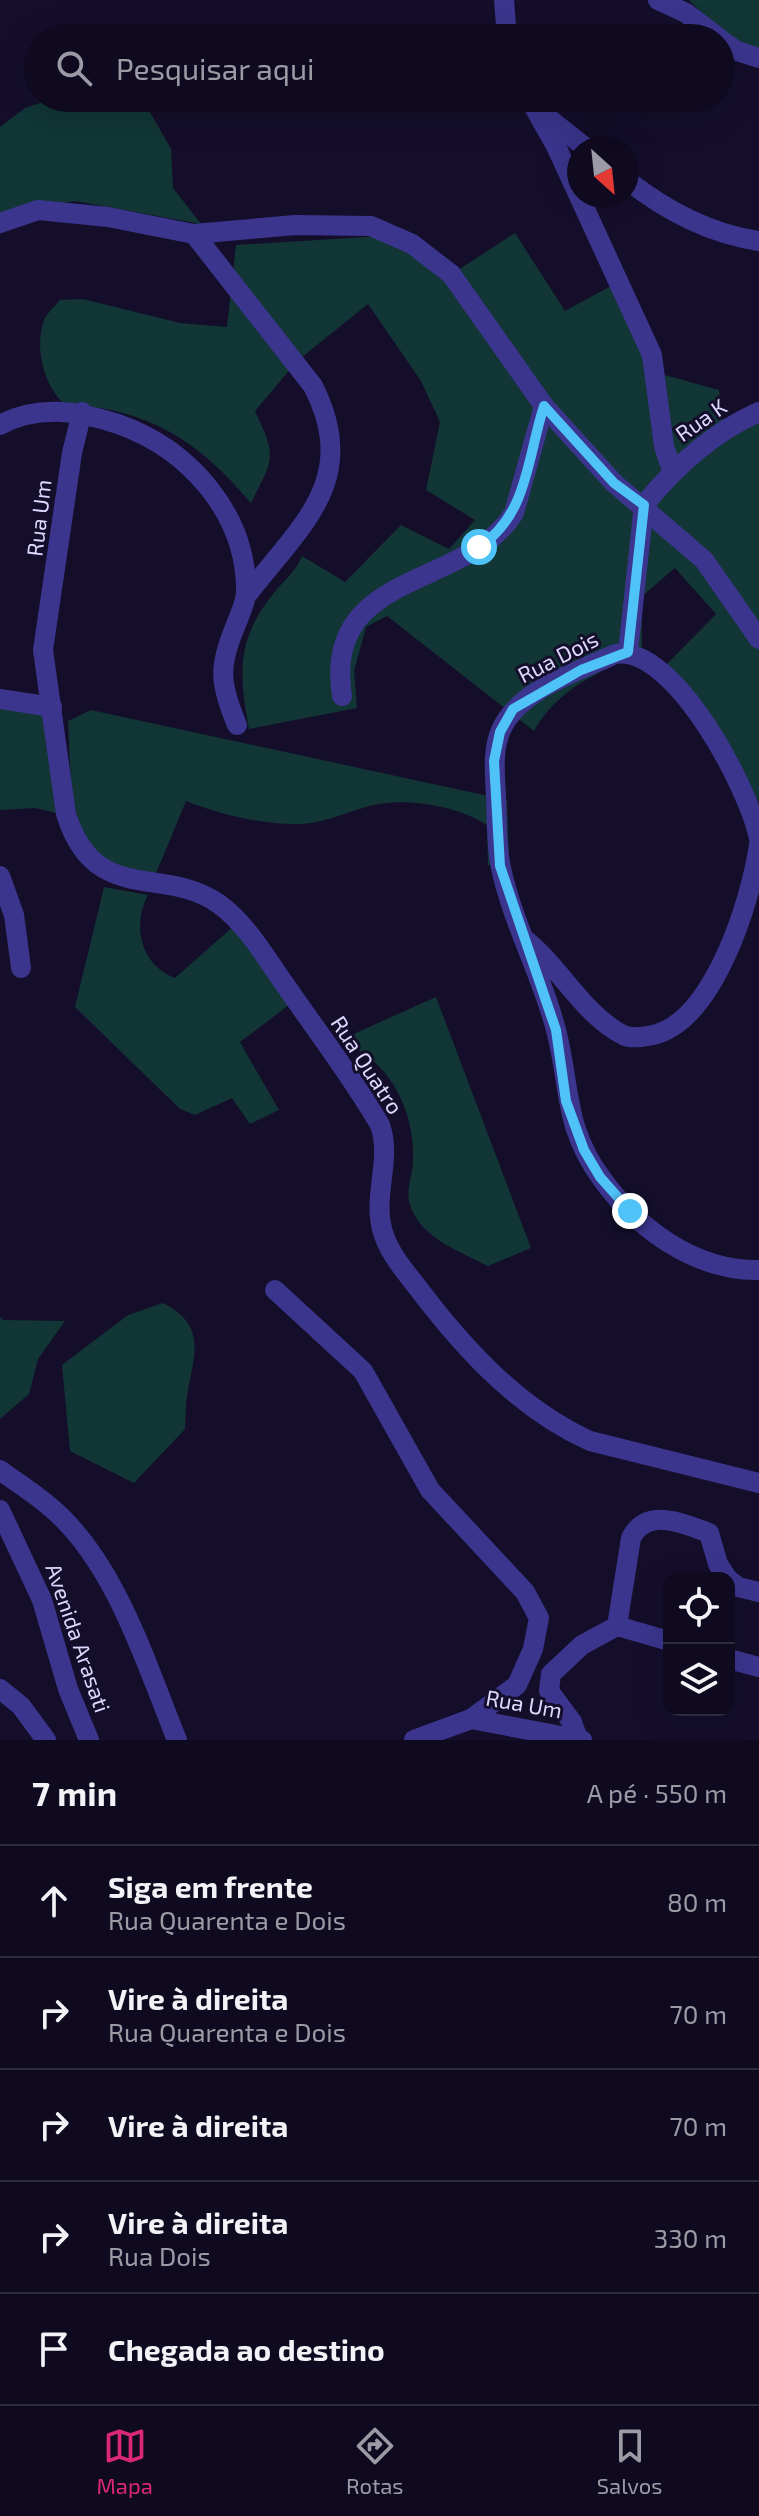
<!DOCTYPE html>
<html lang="pt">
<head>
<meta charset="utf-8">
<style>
  :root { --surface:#0f0a20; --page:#1d182d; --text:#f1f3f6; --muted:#9b9aa5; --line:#2f2b3e; --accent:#db2777 }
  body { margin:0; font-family:"Exo 2",sans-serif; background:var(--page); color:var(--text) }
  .controls { position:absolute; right:24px; bottom:24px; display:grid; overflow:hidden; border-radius:16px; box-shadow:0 8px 32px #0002 }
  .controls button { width:72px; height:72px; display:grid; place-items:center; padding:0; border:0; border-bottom:2px solid var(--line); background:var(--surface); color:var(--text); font:40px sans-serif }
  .compass { position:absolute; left:567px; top:136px; width:72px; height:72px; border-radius:50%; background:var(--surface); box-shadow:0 8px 32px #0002; rotate:153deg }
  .stop { position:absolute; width:24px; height:24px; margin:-18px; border:6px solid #4fc3f7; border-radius:50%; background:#fff }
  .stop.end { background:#4fc3f7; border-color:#fff; box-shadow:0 2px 8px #0008 }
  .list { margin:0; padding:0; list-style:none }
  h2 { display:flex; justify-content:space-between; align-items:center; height:104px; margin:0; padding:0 32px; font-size:34px }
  h2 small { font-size:26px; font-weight:400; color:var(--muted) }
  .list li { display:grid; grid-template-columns:52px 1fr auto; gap:24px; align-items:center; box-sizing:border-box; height:112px; padding:0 32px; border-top:2px solid var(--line) }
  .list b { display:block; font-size:30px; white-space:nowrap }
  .list p { margin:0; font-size:26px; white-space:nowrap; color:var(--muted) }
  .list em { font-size:26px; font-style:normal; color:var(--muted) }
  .icon { flex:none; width:44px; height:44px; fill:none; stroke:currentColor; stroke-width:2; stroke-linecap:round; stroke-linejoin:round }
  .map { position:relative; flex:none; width:759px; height:1740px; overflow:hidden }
  .search { position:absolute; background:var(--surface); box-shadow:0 8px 32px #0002; left:24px; right:24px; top:24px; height:88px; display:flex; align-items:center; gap:20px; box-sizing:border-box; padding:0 28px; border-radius:44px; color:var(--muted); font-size:30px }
  .sheet { height:664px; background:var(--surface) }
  nav { display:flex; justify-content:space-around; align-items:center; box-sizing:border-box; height:112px; border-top:2px solid var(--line); background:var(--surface); font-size:22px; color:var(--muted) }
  nav a { display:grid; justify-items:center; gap:4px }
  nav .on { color:var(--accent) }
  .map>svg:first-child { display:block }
  .green { fill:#113635 }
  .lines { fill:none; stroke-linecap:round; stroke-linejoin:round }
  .minor { stroke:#3b358e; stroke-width:20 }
  .route { stroke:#4fc3f7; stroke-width:10 }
  .labels { text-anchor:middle; stroke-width:6; stroke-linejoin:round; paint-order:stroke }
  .street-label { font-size:22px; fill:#ded8ff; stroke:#140e2b }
</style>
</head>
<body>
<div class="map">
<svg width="759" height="1740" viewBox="0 0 759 1740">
  <rect width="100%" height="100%" fill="#140e2b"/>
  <!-- green -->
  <g class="green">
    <polygon points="689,0 759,0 759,58 734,45"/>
    <polygon points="54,98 142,98 171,149 173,188 201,224 75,201 0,213 0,127 25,108"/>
    <path d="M515 233 565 311 622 280 661 374 719 390 724 429 759 417V803L716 722 664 667 716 614 675 568 642 596V653C599 672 558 688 534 731L387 616 366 627 354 671 357 708 249 729C239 675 236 640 273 594 284 580 295 573 302 556L345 582 401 525 449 549 475 520 426 490 440 422 421 381 368 304 297 361 255 411C277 458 274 457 251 503 196 438 149 410 63 403 44 384 34 348 44 320 47 313 55 306 60 300L83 299 180 323 227 327 236 245 382 236 458 270Z"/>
    <polygon points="0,697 52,716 64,815 35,808 0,810"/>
    <path d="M91 710 507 800 509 865H488L487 825C460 807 412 798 379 804 354 808 328 823 301 824 264 825 221 815 186 801L155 876C140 872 119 870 107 861 66 833 71 765 68 721Z"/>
    <path d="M104 887 148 895C132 925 140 965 175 978L236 924 293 1002 240 1042 279 1110 250 1124 232 1098 195 1115 180 1109 75 1007Z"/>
    <path d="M436 997 531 1248 488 1266C461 1252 423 1239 411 1208 404 1191 413 1177 413 1160 415 1116 393 1066 353 1048L349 1036Z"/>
    <path d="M163 1303C206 1325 195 1353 188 1391 185 1403 186 1417 185 1429L134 1483 70 1451 62 1365 128 1315Z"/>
    <polygon points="0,1317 3,1320 65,1321 38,1359 29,1394 0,1419"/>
  </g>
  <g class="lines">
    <!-- minor -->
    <g class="minor">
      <polyline points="504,0 507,38"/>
      <polyline points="658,0 686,13 719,38"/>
      <polyline points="721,40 737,51 759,58"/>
      <polyline points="529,98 556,146 652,355 664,446 672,470"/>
      <polyline points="542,113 586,148"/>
      <path d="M627 180C665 210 711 234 759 241"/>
      <polyline points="0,223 38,210 108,217 194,234 295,225 371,226 412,244 451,274 544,406 614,483 704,560 759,639"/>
      <path d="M194 234 313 386C361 480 301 525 247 595"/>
      <path d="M82 412 72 453 43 650 66 814C95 907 163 864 219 904 248 925 267 960 288 989 319 1034 353 1078 380 1125 392 1159 373 1194 382 1229 388 1253 406 1272 421 1292 467 1352 520 1409 590 1441L759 1483"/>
      <path d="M0 425C38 404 79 411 118 424 189 449 247 514 246 592 246 603 239 616 235 627 218 668 220 684 237 725"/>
      <path d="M644 505C675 467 713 432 759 412"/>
      <polyline points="628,652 644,505"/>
      <path d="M342 696C322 569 466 590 514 513L544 406"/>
      <polyline points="0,699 52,707"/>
      <path d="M759 839C750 790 674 644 615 654 578 672 519 689 501 730 492 750 495 774 496 796 497 819 496 845 501 868 513 924 542 975 556 1030 571 1087 563 1126 602 1179 638 1229 695 1271 759 1270"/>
      <polyline points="0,876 14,915 21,968"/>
      <path d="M523 938C560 966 581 1013 623 1035 632 1039 643 1037 653 1035 714 1021 751 900 759 845"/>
      <polyline points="275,1290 363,1371 430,1490 525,1592 539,1618 533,1649 517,1685 471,1719"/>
      <path d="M0 1470C16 1482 34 1493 49 1506 115 1560 146 1664 177 1740"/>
      <polyline points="0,1510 42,1600 68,1689 89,1740"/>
      <polyline points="729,1580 738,1587 759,1592"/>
      <polyline points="617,1626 669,1641"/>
      <polyline points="729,1659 759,1667"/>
      <polyline points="0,1689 21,1706 46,1740"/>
      <path d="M578 1739 572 1722 549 1691 551 1674 582 1645 617 1626 631 1538C647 1507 683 1523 709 1533L718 1564 727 1578"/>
      <polyline points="414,1740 471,1719 582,1740"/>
    </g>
  </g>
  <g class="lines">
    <!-- route -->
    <path class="route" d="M479 547C528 515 527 458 544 406L614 483 644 505 628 652 581 670 513 709 500 732 494 761 500 866 556 1030 566 1101 584 1150 600 1177 630 1211"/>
  </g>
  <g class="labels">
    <!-- street labels -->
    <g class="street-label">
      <text transform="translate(701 420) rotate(-35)" y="8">Rua K</text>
      <text transform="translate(39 518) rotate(-83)" y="8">Rua Um</text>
      <text transform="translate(558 657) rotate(-27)" y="8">Rua Dois</text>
      <text transform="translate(367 1065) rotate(57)" y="8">Rua Quatro</text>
      <text transform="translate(78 1638) rotate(71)" y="8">Avenida Arasati</text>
      <text transform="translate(524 1704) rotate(10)" y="8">Rua Um</text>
    </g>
  </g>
</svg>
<div class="controls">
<button><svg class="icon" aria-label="locate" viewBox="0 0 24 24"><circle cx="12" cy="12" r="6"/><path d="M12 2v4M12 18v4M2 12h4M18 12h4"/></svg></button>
<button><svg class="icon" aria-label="layers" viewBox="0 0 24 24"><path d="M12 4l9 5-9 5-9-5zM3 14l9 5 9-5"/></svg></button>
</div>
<svg class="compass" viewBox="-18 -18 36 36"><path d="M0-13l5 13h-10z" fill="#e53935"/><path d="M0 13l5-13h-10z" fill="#9b9aa5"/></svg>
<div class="stop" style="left:479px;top:547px"></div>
<div class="stop end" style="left:630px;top:1211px"></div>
<div class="search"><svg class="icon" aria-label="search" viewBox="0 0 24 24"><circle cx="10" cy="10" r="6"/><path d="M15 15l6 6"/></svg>Pesquisar aqui</div>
</div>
<section class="sheet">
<h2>7 min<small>A pé · 550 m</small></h2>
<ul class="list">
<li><svg class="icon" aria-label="ahead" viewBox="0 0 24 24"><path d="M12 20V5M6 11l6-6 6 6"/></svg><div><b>Siga em frente</b><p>Rua Quarenta e Dois</p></div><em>80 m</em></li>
<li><svg class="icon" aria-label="right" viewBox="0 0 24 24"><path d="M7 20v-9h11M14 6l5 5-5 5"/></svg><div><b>Vire à direita</b><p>Rua Quarenta e Dois</p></div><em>70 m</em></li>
<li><svg class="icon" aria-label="right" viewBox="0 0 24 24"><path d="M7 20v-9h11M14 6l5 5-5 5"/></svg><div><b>Vire à direita</b></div><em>70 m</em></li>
<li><svg class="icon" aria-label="right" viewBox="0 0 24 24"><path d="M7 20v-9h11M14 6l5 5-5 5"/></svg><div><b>Vire à direita</b><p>Rua Dois</p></div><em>330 m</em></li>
<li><svg class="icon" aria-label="arrive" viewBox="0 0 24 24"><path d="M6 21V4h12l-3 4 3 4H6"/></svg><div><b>Chegada ao destino</b></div></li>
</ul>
</section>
<nav>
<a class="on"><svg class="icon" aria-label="map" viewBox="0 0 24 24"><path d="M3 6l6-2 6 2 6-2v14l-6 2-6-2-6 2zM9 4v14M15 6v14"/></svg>Mapa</a>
<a><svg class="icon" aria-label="directions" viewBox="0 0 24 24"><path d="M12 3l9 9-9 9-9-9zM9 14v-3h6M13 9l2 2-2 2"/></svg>Rotas</a>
<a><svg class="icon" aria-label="saved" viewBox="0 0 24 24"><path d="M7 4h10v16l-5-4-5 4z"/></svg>Salvos</a>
</nav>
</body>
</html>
